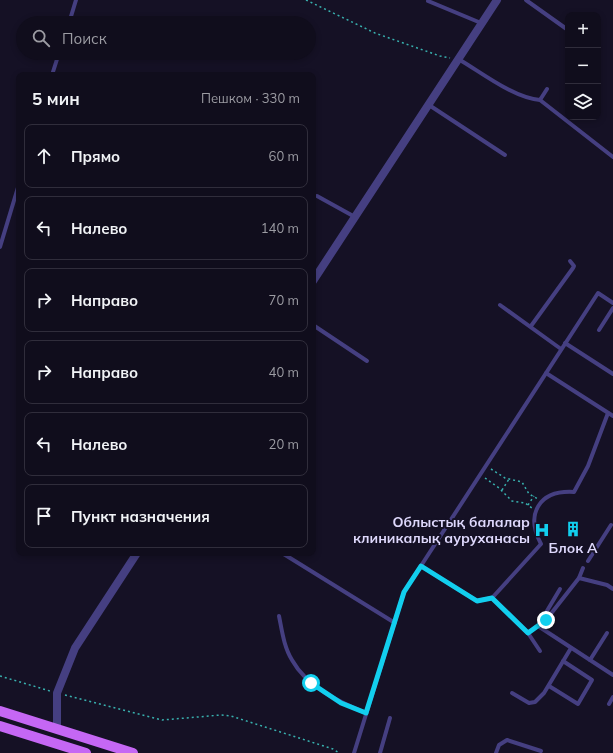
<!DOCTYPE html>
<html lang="ru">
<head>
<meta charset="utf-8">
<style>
  :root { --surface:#100d1c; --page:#1e1b29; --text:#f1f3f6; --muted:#9c9ca3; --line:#302d3b }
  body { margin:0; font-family:Mulish,sans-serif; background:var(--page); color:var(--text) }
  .controls { position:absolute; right:12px; top:12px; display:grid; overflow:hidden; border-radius:8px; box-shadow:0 2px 6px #0003 }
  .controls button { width:36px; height:36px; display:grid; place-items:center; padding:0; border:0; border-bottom:1px solid var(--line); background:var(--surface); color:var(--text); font:20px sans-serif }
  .stop { position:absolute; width:12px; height:12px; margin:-9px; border:3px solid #12cfee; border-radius:50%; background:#fff }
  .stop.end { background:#12cfee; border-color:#fff; box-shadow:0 1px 4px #0008 }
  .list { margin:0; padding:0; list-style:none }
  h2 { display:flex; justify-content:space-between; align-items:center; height:52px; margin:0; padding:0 16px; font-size:17px }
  h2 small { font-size:13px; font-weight:400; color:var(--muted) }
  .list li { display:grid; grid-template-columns:26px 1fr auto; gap:12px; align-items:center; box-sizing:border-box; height:64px; margin:0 8px 8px; padding:0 8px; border:1px solid var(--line); border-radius:8px }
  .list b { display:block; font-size:15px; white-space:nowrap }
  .list em { font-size:13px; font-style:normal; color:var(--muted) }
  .icon { flex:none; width:22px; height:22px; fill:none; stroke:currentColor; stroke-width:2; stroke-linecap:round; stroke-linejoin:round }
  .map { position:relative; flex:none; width:613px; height:753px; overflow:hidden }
  .search { position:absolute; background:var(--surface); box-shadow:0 2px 6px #0003; left:16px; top:16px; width:300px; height:44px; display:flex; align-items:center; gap:10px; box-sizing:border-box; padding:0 14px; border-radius:22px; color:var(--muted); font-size:15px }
  .panel { position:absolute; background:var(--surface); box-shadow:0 2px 6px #0003; left:16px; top:72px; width:300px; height:484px; border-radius:8px }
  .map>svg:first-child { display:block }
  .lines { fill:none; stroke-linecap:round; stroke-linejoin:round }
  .path { stroke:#38b0ae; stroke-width:1.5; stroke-dasharray:2 3; stroke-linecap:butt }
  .lane { stroke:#453f81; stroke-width:4 }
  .street { stroke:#453f81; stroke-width:8 }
  .primary { stroke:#c567f4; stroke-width:10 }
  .route { stroke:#12cfee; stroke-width:5 }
  .labels { text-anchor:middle; stroke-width:4; stroke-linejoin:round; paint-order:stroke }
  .poi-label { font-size:14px; font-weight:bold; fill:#ded8fc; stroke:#151125; text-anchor:end }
</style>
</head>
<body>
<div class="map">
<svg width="613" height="753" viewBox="0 0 613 753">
  <rect width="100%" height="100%" fill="#151125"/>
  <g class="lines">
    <!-- path -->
    <g class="path">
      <polyline points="306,0 375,33 440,56 450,58"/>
      <polyline points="491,469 505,478 522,482 529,494 538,499"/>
      <polyline points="485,478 499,488 512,501 525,503 532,508"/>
      <polyline points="502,490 509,479"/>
      <polyline points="528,505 534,496"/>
      <polyline points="0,676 50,691"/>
      <polyline points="65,695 162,720 221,715 231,716 333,749 339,753"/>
    </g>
    <!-- lane -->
    <g class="lane">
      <polyline points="526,0 568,30"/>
      <polyline points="428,1 481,23"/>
      <polyline points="69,23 76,0"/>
      <path d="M460 60C482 73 514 98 540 100L547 89"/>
      <polyline points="52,75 59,53"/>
      <polyline points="540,100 613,157"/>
      <polyline points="429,105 505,155"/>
      <polyline points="317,196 355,217"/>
      <polyline points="0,247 19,184"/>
      <polyline points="500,305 561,349"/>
      <polyline points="313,325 367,361"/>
      <polyline points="531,326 573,268 574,266 570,261"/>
      <polyline points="599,330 613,308"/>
      <polyline points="565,343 613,374"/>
      <polyline points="546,373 613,416"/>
      <polyline points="282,553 395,623"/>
      <polyline points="588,561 611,525"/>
      <path d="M421 566 477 601 492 598 541 544C525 514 539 490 574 492L588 466 608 413"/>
      <polyline points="579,578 607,585 613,589"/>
      <polyline points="560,589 538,626 590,660 607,633"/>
      <polyline points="492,598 528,633 546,620 579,578 583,568"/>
      <path d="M279 616C282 631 284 647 292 660 307 687 339 702 366 713"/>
      <polyline points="528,633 540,651"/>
      <polyline points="590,660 613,675"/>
      <polyline points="549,686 578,704 592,680 563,661"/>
      <polyline points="512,693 529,703 535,702 544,693 571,648"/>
      <polyline points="609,704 613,697"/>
      <polyline points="354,753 404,592 598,293 613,303"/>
      <polyline points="380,753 390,718"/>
      <polyline points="496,753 499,745 507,740 541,751"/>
    </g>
    <!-- street -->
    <g class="street">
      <polyline points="313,281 497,0"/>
      <polyline points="57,729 57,693 75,648 137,553"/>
    </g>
    <!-- primary -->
    <g class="primary">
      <polyline points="0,711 133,753"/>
      <polyline points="0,726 86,753"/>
    </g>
  </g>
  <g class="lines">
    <!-- route -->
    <polyline class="route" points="311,683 341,703 366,713 404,592 421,566 477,601 492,598 528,633 546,620"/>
  </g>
  <!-- icons -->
  <defs>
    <g id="building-bare" transform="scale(1.2)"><path d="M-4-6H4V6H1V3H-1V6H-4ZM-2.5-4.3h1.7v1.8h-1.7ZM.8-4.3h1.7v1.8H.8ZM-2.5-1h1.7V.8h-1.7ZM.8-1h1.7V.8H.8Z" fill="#12cfee" stroke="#151125" stroke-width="2.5" paint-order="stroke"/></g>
    <g id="hospital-bare" transform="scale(1.2)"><path d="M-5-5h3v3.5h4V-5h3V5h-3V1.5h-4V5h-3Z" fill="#12cfee" stroke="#151125" stroke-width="2.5" paint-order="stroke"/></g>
  </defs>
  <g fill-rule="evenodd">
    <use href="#building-bare" x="573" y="529"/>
    <use href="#hospital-bare" x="542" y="530"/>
  </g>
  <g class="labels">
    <!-- poi labels -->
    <g class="poi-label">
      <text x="530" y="527">Облыстық балалар<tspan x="530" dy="16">клиникалық ауруханасы</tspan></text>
      <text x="573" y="553" text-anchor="middle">Блок А</text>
    </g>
  </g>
</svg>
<div class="controls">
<button>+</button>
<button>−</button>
<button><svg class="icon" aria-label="layers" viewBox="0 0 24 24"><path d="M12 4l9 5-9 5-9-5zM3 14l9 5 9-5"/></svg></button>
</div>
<div class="stop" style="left:311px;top:683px"></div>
<div class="stop end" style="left:546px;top:620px"></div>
<div class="search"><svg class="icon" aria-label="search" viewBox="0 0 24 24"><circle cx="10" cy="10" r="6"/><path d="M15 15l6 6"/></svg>Поиск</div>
<section class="panel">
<h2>5 мин<small>Пешком · 330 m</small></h2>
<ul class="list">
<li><svg class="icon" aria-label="ahead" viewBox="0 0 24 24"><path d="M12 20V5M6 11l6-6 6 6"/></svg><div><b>Прямо</b></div><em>60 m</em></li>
<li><svg class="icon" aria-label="left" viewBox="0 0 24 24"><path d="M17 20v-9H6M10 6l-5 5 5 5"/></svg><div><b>Налево</b></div><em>140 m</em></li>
<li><svg class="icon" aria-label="right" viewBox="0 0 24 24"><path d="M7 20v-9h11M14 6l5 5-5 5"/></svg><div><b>Направо</b></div><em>70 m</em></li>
<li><svg class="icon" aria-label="right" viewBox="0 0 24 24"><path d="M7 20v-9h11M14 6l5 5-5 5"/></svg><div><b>Направо</b></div><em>40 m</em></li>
<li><svg class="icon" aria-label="left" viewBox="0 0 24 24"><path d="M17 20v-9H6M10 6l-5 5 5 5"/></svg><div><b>Налево</b></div><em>20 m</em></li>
<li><svg class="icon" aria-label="arrive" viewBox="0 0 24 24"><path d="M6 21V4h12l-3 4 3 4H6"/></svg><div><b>Пункт назначения</b></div></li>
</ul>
</section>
</div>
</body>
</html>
